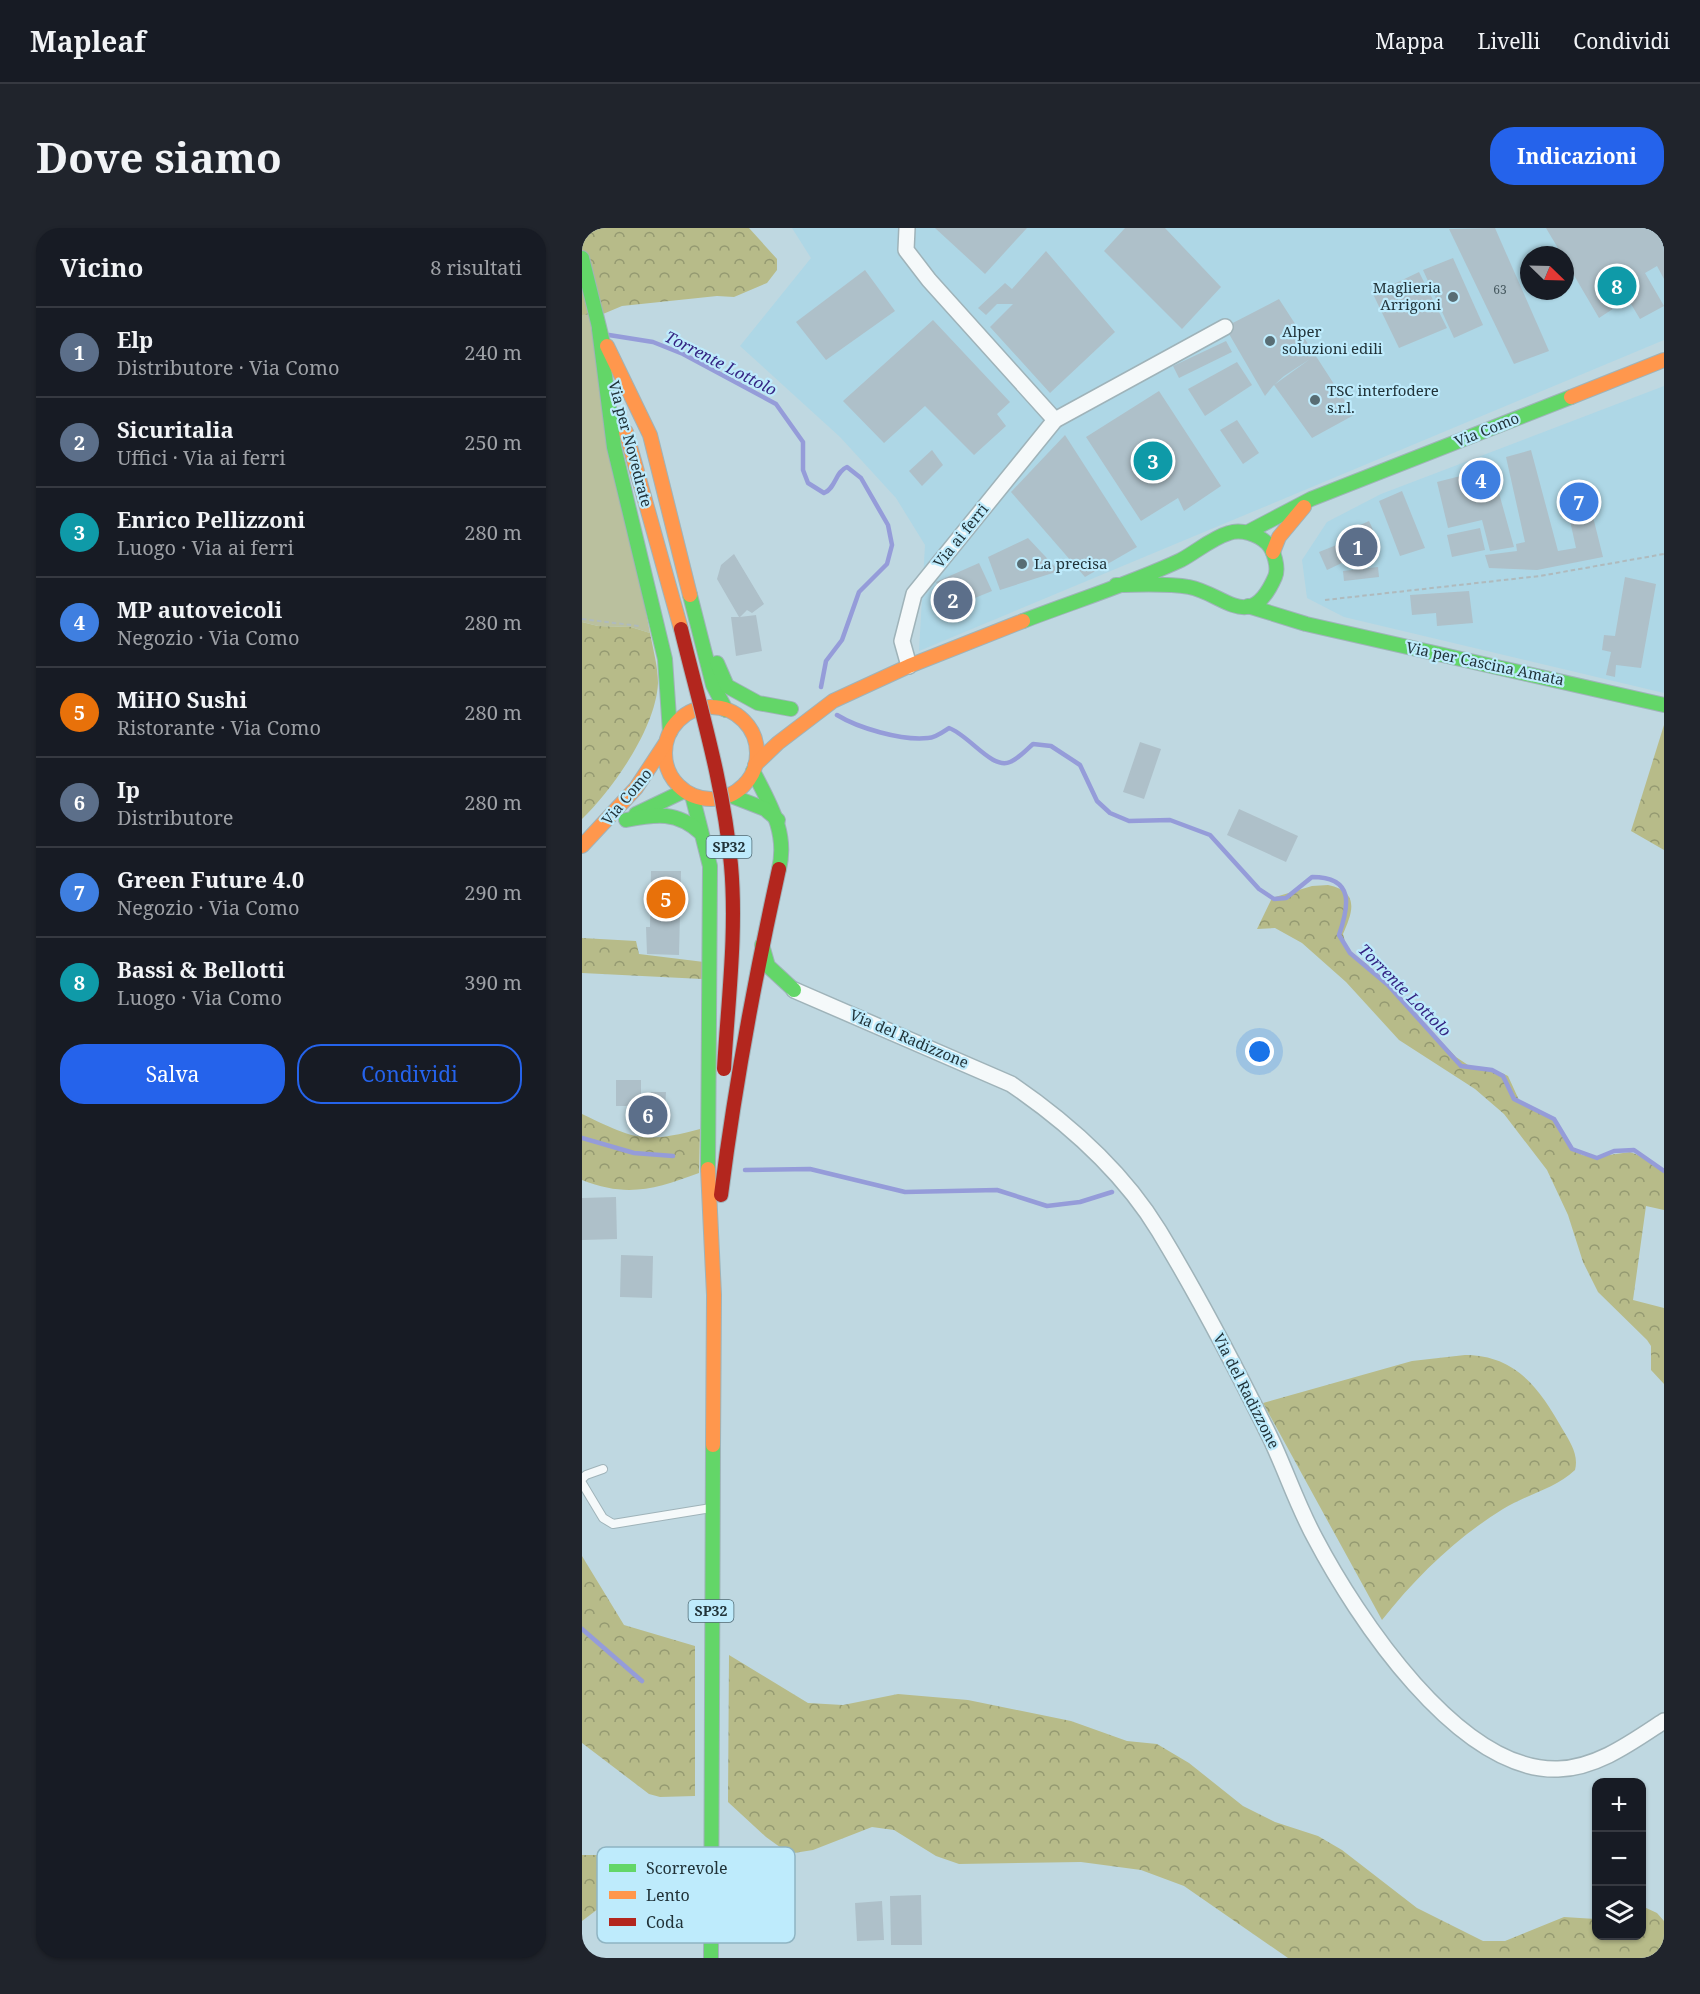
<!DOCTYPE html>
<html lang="it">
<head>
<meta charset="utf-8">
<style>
  :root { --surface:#171b24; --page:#20242c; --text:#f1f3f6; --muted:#9ea1a6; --line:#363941; --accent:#2563eb }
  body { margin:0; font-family:"Noto Serif",serif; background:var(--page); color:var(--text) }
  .controls { position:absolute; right:18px; bottom:18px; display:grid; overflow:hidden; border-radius:12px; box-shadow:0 2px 4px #0004 }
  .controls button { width:54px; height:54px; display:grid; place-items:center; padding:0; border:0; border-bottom:2px solid var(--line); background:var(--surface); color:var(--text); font:30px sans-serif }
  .compass { position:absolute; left:938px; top:18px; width:54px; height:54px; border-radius:50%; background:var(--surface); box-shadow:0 2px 4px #0004; rotate:113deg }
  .you { position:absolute; left:678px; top:824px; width:21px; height:21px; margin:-15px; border:4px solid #fff; border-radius:50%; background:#1a73e8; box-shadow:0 0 0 9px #1a73e833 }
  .badge { display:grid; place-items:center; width:39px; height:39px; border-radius:50%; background:var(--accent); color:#fff; font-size:20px; font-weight:700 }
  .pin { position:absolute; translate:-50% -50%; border:3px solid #fff; box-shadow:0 2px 6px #0006 }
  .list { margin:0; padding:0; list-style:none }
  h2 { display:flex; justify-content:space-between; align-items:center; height:78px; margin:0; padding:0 24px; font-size:26px }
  h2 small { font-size:20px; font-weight:400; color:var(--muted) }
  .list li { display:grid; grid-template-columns:39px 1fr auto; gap:18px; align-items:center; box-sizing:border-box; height:90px; padding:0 24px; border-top:2px solid var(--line) }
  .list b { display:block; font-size:22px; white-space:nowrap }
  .list p { margin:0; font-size:20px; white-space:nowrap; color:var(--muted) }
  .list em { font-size:20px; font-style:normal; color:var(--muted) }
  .actions { display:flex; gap:12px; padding:18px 24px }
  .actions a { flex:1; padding:14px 0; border:2px solid var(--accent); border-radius:24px; text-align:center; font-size:21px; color:var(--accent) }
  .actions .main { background:var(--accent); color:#fff }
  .icon { flex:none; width:33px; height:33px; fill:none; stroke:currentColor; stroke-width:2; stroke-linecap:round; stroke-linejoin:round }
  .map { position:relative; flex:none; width:1082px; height:1730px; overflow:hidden; border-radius:24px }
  header { display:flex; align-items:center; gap:36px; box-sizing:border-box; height:84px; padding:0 30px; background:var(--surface); border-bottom:2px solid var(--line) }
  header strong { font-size:28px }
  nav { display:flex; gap:33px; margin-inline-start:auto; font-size:21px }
  .intro { display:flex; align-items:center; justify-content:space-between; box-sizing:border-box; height:144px; padding:0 36px }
  h1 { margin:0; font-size:42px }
  .button { padding:15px 27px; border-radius:24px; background:var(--accent); color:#fff; font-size:21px; font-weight:700 }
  main { display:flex; gap:36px; padding:0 36px }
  aside { flex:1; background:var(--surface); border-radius:24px; box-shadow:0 2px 4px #0004 }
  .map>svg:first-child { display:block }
  .built { fill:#aed7e6; fill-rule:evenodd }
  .green { fill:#bac09e }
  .forest { fill:url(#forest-crowns) }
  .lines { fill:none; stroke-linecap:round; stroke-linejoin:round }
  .stream { stroke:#959cd9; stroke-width:4.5 }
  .building { fill:#aec0c9 }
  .lane-casing { stroke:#9fb3b9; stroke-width:10 }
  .street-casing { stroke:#9fb3b9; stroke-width:18 }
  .fast-casing { stroke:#9fb3b9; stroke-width:16 }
  .slow-casing { stroke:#9fb3b9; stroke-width:16 }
  .jam-casing { stroke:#9fb3b9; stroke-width:16 }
  .path { stroke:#afbabd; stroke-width:2; stroke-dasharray:4.5 3; stroke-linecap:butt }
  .lane { stroke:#f5f9fa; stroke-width:8 }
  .street { stroke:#f5f9fa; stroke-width:15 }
  .fast { stroke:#63d668; stroke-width:14 }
  .slow { stroke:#ff974d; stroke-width:14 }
  .jam { stroke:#b3261e; stroke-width:14 }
  .jam-bridge-casing { stroke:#a8b5ba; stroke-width:16; stroke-linecap:butt }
  .jam-bridge { stroke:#b3261e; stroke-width:14 }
  .poi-dot { fill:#586d74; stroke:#beebfc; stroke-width:2 }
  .labels { text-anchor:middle; stroke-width:4.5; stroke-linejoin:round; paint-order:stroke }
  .number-label { font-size:12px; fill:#46585f }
  .shield { fill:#beebfc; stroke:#506a74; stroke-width:1.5 }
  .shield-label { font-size:14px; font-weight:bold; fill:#213339 }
  .poi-label { font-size:15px; fill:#213339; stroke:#beebfc; text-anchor:start }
  .street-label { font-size:15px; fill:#213339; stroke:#beebfc }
  .water-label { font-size:16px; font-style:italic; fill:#342483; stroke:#beebfc }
  .key { fill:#beebfc; stroke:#8fb4c2; stroke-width:1.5 }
  .key-label { font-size:16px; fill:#213339 }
</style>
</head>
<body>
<header>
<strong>Mapleaf</strong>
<nav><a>Mappa</a><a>Livelli</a><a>Condividi</a></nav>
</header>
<div class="intro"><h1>Dove siamo</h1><a class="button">Indicazioni</a></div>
<main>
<aside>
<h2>Vicino<small>8 risultati</small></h2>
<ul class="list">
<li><span class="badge" style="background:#5c6f8a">1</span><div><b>Elp</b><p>Distributore · Via Como</p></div><em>240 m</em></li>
<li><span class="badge" style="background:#5c6f8a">2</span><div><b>Sicuritalia</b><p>Uffici · Via ai ferri</p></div><em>250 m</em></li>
<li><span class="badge" style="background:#0f9aa8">3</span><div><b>Enrico Pellizzoni</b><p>Luogo · Via ai ferri</p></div><em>280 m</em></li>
<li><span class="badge" style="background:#3f7fe0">4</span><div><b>MP autoveicoli</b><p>Negozio · Via Como</p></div><em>280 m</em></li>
<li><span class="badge" style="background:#e8710a">5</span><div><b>MiHO Sushi</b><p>Ristorante · Via Como</p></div><em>280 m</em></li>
<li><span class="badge" style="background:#5c6f8a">6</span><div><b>Ip</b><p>Distributore</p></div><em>280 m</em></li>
<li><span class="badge" style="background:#3f7fe0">7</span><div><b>Green Future 4.0</b><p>Negozio · Via Como</p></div><em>290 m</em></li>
<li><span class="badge" style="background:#0f9aa8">8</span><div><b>Bassi &amp; Bellotti</b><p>Luogo · Via Como</p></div><em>390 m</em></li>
</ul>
<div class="actions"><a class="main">Salva</a><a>Condividi</a></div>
</aside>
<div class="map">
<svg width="1082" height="1730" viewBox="0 0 1082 1730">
  <defs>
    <pattern id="forest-crowns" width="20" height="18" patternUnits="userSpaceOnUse" patternTransform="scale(1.5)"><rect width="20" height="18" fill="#b7bb89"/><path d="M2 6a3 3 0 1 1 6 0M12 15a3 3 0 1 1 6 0" fill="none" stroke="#949971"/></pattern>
  </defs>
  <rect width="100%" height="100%" fill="#bfd8e1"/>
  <!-- built -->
  <g class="built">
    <path d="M210 0H1082V112L337 423 343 317 314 270 258 209 158 118 229 30ZM947 27H983V63H947Z"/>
    <polygon points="1082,158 1082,465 762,389 725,370 720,332 745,294 799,266"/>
  </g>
  <!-- green -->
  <polygon class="green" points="0,87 7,87 68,405 49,399 16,398 0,394"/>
  <!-- forest -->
  <g class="forest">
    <polygon points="0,0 167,0 195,31 195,42 185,55 152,69 135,68 40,78 21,86 0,87"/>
    <path d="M0 394 16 398 49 399 68 405C71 421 76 439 76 455 74 500 31 561 0 591Z"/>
    <polygon points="1082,497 1082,622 1049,603"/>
    <path d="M746 657C779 664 770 685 761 706L765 721 787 738 874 829 892 841 920 845 926 848 937 872 970 889 992 921 1000 927 1013 929 1048 924 1064 930 1082 942V982L1064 978 1051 1072 1082 1080V1156L1069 1142V1118L1065 1112 1016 1064 1001 1034 986 987 965 942 922 886 893 861 817 812 764 754 720 715 693 700 675 701 690 670 730 658Z"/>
    <polygon points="0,710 54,713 57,726 122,734 120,751 0,745"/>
    <path d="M0 886C52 911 62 916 118 901L117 945C73 961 46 970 0 952Z"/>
    <path d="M883 1127C934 1127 958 1161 981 1202 988 1214 997 1227 993 1242 973 1261 945 1266 921 1281 874 1310 834 1349 800 1392L681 1175 830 1133Z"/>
    <polygon points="0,1328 42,1397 113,1418 113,1568 78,1569 67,1566 0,1515"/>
    <polygon points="147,1427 226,1475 261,1477 316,1466 386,1472 489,1493 545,1513 575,1516 607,1535 661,1578 693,1594 736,1608 760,1622 835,1680 901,1713 923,1713 982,1689 1014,1691 1014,1708 1060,1708 1060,1678 1075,1685 1082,1693 1082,1730 706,1730 602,1658 559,1642 499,1634 377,1636 354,1628 312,1602 290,1599 231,1622 212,1625 202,1622 184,1609 146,1574"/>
    <polygon points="0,1627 47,1627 53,1630 36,1666 0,1693"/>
  </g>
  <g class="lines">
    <!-- stream -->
    <g class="stream">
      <path d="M27 107 71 114 101 126 194 176 221 214V242L226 255 242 265C254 260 253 244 265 239L279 250 306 297 310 317 305 336 277 364 260 412 244 433 239 459"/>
      <path d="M255 487C276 500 320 513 346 510 353 510 361 504 367 500 387 507 410 542 428 534 436 531 444 522 451 516L469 518 498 537 515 573 528 585 547 593 588 592 628 607 677 661 692 671 704 670 730 649C773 649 767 678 757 707L768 725 806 757 879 838 910 842 921 848 932 871 972 891 990 921 1015 930 1032 923 1052 922 1082 943"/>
      <polyline points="0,910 52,925 91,928"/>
      <polyline points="163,942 228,941 323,964 415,962 465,978 498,974 530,964"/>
      <polyline points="0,1401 60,1453"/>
    </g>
  </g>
  <!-- building -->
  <g class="building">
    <polygon points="353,0 445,0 403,46"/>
    <polygon points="543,0 583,0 639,59 600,101 522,23"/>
    <polygon points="913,0 967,123 932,136 867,1"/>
    <polygon points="964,0 1082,0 1082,51 1075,38 1063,45 1082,78 1058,91 1046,71 1017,90 983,32 983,27 980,27"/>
    <polygon points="464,23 533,104 468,165 408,99 431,76 415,76 404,87 396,80 423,55 430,61"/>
    <polygon points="871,30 901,97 872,110 841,42"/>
    <polygon points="283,42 313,83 244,132 214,94"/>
    <polygon points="837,44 865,100 817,120 791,66"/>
    <polygon points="697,71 772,187 730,210 692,157 728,131 702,148 691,158 683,168 643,99"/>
    <polygon points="351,92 428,174 415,186 424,198 392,227 343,178 302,215 261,173"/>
    <polygon points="644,113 650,124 597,150 591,138"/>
    <polygon points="655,134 670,157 623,188 606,161"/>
    <polygon points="577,163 639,258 602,283 596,270 559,293 504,209"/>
    <polygon points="655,192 677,225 661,236 638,202"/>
    <polygon points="483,207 555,319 503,349 429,264"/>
    <polygon points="350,222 361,237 340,258 327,243"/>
    <polygon points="949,222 976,323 994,320 984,274 1006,269 1021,329 955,342 907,340 903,327 935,323 934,316 943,314 924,229"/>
    <polygon points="910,240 932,319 908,323 900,292 866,300 855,254"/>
    <polygon points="820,263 843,320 818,328 797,273"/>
    <polygon points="787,293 793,306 782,311 776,298"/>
    <polygon points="898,300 903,322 870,329 865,307"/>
    <polygon points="446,310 477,343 418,362 406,329"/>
    <polygon points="757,316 764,333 745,342 737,324"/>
    <polygon points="152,326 182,376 170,385 165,382 158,389 174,387 180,423 154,428 149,389 157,389 135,351 139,337"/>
    <polygon points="397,335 410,363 366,381 354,354"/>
    <polygon points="796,339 797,349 762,353 761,343"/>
    <polygon points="1043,349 1074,356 1059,440 1034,437 1033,449 1024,447 1029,424 1020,422 1022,407 1033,408"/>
    <polygon points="887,363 891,395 855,398 854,385 830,387 828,367"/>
    <polygon points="558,514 579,521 562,571 541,564"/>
    <polygon points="657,581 716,608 704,634 645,607"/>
    <polygon points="69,643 99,643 97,727 65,726 64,699 68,699"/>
    <rect x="34" y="852" width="25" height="26"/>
    <polygon points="69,864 84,864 83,880 68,880"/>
    <polygon points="34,969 35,1011 0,1012 0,970"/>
    <polygon points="39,1027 71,1028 70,1070 38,1069"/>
    <polygon points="339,1667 340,1717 309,1717 308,1668"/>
    <polygon points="300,1673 302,1712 275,1713 273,1675"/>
  </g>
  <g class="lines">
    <!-- lane casing -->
    <g class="lane-casing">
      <g id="lane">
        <polyline points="0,1251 4,1247 21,1241"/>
        <polyline points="0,1255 21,1290 31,1296 129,1280"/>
      </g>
    </g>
    <!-- street casing -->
    <g class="street-casing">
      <g id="street">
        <polyline points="325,0 324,22 347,52 473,192"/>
        <polyline points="327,438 320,413 332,366 473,192 643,99"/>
        <path d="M212 762 429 856C486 895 541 944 577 1003 617 1069 653 1138 687 1207 703 1240 715 1277 733 1310 774 1388 876 1544 976 1541 1015 1540 1050 1514 1082 1493"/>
      </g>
    </g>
    <!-- fast casing -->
    <g class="fast-casing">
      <g id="fast">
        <polyline points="0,30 21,115"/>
        <polyline points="17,101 32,219 83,431 88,504"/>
        <polyline points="666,304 729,271 989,169"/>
        <polyline points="108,367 131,457 144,482"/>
        <polyline points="666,378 724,396 1082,477"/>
        <path d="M441 393C493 373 548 356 599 332 614 324 630 310 647 305 659 301 675 306 685 315 692 322 697 340 693 349 668 406 643 366 607 359 584 355 558 357 534 357"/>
        <polyline points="135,435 145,458 176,475 209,481"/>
        <path d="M171 543C187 575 206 604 197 641"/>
        <polyline points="110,567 128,638 126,941"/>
        <polyline points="147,567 183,581 196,592"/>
        <polyline points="54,586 102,563"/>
        <path d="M44 592C74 586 95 583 119 605"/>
        <polyline points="180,717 186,738 212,762"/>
        <polyline points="129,1730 131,1217"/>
      </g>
    </g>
    <!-- slow casing -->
    <g class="slow-casing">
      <g id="slow">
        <polyline points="25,118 68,207 108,367"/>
        <polyline points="989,169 1082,132"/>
        <polyline points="44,204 99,401"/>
        <polyline points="691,324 697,309 722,279"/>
        <circle cx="129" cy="525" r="46"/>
        <polyline points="173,537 196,515 251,473 327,438 441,393"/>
        <polyline points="0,618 54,560 83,516"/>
        <polyline points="126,941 132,1067 131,1217"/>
      </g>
    </g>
    <!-- jam casing -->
    <g class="jam-casing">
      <path id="jam" d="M139 967C153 857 173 749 197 641"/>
    </g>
    <!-- path -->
    <g class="path">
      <polyline points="743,372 958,348 1082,326"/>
      <polyline points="0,391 57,398"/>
    </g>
    <!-- lane -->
    <use href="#lane" class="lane"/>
    <!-- street -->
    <use href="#street" class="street"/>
    <!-- fast -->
    <use href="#fast" class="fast"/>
    <!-- slow -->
    <use href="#slow" class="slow"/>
    <!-- jam -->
    <use href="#jam" class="jam"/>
    <!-- jam-bridge casing -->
    <g class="jam-bridge-casing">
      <path id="jam-bridge" d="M99 401C118 479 142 557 149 637 155 704 146 773 142 841"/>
    </g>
    <!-- jam-bridge -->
    <use href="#jam-bridge" class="jam-bridge"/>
  </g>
  <!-- markers -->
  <g class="poi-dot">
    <circle cx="871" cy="69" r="6"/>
    <circle cx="688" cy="113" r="6"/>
    <circle cx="733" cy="172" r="6"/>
    <circle cx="440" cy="336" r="6"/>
  </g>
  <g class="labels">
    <!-- number labels -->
    <g class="number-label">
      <text x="918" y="66">63</text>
    </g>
    <!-- shield labels -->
    <g class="shield">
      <rect x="124.5" y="608" width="45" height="22" rx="4.5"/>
      <rect x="106.5" y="1372" width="45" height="22" rx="4.5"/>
    </g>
    <g class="shield-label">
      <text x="147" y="624">SP32</text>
      <text x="129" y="1388">SP32</text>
    </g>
    <!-- poi labels -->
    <g class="poi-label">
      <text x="859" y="65" text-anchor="end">Maglieria<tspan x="859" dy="17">Arrigoni</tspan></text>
      <text x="700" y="109">Alper<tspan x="700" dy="17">soluzioni edili</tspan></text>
      <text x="745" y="168">TSC interfodere<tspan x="745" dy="17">s.r.l.</tspan></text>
      <text x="452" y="341">La precisa</text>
    </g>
    <!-- street labels -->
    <g class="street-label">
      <text transform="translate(905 202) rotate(-22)" y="5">Via Como</text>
      <text transform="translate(48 216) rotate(75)" y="5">Via per Novedrate</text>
      <text transform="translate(379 308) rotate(-51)" y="5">Via ai ferri</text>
      <text transform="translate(903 436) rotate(12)" y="5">Via per Cascina Amata</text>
      <text transform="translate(45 569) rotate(-50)" y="5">Via Como</text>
      <text transform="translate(327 811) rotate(23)" y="5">Via del Radizzone</text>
      <text transform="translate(664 1163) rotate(63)" y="5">Via del Radizzone</text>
    </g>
    <!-- water labels -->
    <g class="water-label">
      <text transform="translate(139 135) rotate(27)" y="6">Torrente Lottolo</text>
      <text transform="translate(823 762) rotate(45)" y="6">Torrente Lottolo</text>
    </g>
  </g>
  <!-- legend -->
  <rect x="15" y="1619" width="198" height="96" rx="9" class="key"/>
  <rect x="27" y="1636" width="27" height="8" fill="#63d668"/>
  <rect x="27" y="1663" width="27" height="8" fill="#ff974d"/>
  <rect x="27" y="1690" width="27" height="8" fill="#b3261e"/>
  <g class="key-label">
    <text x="64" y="1646">Scorrevole</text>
    <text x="64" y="1673">Lento</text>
    <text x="64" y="1700">Coda</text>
  </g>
</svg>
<div class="controls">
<button>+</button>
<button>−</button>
<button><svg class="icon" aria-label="layers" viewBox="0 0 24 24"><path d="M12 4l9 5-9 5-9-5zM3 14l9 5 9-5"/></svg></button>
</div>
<svg class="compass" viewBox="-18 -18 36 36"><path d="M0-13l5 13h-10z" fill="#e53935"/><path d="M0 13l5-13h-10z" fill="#9ea1a6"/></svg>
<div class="you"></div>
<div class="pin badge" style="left:776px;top:319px;background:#5c6f8a">1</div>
<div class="pin badge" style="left:371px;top:372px;background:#5c6f8a">2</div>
<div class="pin badge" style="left:571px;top:233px;background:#0f9aa8">3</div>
<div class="pin badge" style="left:899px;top:252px;background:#3f7fe0">4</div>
<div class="pin badge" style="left:84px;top:671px;background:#e8710a">5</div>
<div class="pin badge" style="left:66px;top:887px;background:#5c6f8a">6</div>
<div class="pin badge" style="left:997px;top:274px;background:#3f7fe0">7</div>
<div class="pin badge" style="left:1035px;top:58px;background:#0f9aa8">8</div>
</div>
</main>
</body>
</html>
